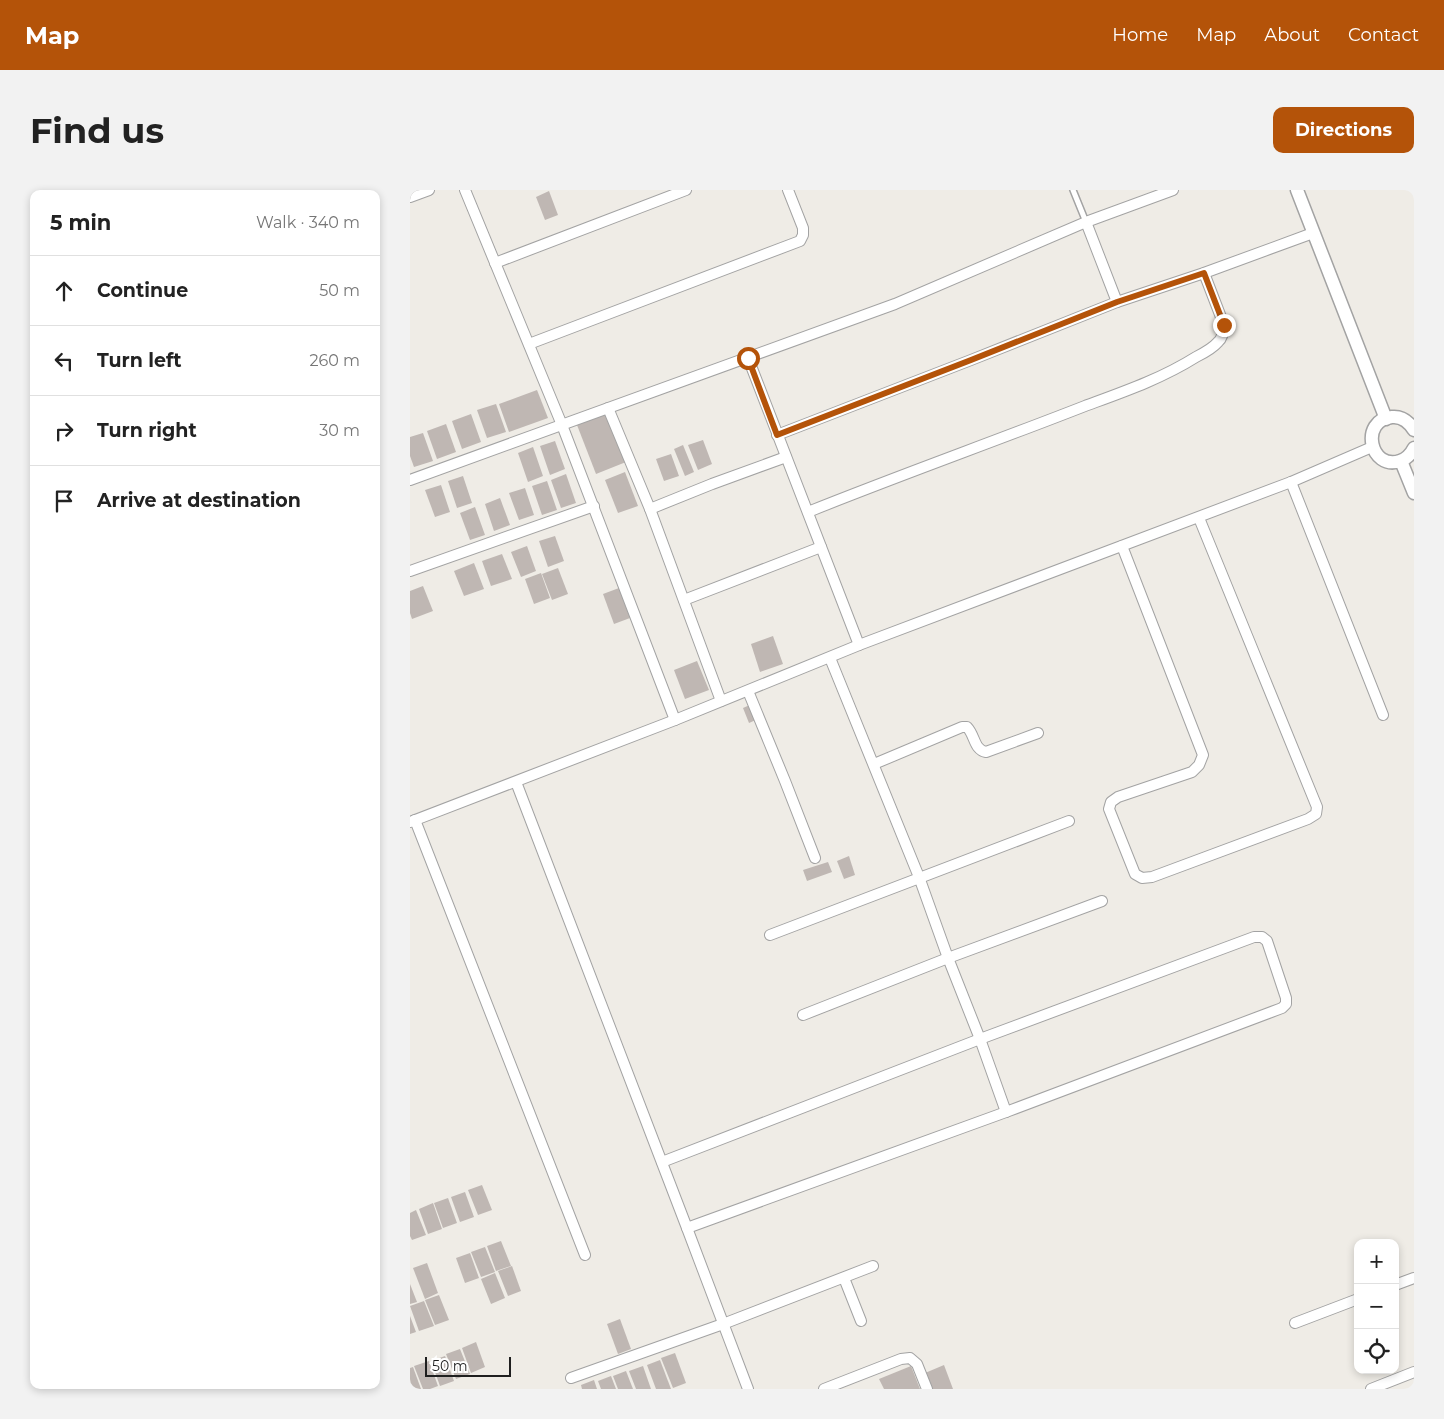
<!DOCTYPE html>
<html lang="en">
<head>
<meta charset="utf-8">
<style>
  :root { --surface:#fff; --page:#f2f2f2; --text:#222; --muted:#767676; --line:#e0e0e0; --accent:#b45309 }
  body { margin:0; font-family:Montserrat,sans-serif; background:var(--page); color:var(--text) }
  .controls { position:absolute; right:15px; bottom:15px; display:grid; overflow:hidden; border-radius:10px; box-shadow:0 2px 8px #0003 }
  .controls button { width:45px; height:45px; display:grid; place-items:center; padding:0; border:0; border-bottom:1px solid var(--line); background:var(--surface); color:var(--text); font:25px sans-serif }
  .scale { position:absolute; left:15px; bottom:12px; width:86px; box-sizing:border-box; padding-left:5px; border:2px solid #1f1f1f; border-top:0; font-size:14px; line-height:18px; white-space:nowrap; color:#1f1f1f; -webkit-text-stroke:4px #fff; paint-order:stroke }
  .stop { position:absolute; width:15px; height:15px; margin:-11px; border:4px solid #b45309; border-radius:50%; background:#fff }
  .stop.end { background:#b45309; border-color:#fff; box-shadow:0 1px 5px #0008 }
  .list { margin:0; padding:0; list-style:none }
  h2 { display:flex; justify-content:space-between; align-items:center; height:65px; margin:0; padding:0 20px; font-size:21px }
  h2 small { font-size:16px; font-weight:400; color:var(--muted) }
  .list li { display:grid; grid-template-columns:32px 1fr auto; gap:15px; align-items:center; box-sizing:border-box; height:70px; padding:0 20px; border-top:1px solid var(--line) }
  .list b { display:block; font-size:19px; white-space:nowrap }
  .list em { font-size:16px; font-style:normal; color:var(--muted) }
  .icon { flex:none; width:28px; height:28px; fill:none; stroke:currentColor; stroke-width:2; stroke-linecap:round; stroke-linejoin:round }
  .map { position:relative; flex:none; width:1004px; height:1199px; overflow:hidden; border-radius:10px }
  header { display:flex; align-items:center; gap:30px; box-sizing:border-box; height:70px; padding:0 25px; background:var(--accent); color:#fff }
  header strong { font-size:24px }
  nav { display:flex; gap:28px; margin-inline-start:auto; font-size:18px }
  .intro { display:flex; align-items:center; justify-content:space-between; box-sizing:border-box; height:120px; padding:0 30px }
  h1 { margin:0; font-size:35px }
  .button { padding:12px 22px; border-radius:10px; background:var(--accent); color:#fff; font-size:18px; font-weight:700 }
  main { display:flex; gap:30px; padding:0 30px }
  aside { flex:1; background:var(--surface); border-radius:10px; box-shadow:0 2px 8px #0003 }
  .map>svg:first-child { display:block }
  .building { fill:#bfb7b3 }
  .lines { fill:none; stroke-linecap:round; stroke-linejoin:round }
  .service-casing { stroke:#a3a3a3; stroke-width:8 }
  .minor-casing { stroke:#a3a3a3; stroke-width:12 }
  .tertiary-casing { stroke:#a3a3a3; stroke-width:15 }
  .service { stroke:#fff; stroke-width:5 }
  .minor { stroke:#fff; stroke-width:10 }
  .tertiary { stroke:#fff; stroke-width:12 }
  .route { stroke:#b45309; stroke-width:6 }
</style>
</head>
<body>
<header>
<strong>Map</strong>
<nav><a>Home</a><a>Map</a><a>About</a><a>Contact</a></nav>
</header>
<div class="intro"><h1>Find us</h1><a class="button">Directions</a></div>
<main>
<aside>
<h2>5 min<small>Walk · 340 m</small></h2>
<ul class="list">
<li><svg class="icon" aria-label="ahead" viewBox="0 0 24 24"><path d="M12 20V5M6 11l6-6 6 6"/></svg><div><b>Continue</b></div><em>50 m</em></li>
<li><svg class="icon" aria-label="left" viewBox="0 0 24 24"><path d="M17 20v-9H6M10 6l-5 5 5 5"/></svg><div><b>Turn left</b></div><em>260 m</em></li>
<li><svg class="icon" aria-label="right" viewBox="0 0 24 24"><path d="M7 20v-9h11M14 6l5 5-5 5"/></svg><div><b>Turn right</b></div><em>30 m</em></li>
<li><svg class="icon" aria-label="arrive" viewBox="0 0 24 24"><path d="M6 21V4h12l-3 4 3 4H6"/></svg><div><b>Arrive at destination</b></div></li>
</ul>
</aside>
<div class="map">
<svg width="1004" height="1199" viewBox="0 0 1004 1199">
  <rect width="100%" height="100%" fill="#efece6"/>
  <!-- building -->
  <g class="building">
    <polygon points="139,1 148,25 135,30 126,7"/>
    <polygon points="127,200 138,228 99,242 89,214"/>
    <polygon points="86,214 96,242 77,248 67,220"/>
    <polygon points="197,223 216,272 186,284 167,235"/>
    <polygon points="61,224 71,252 52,259 42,231"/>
    <polygon points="36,234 46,262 27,269 17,241"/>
    <polygon points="13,243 23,271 4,277 0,266 0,247"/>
    <polygon points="293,250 302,274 288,280 278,255"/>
    <polygon points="145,251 155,279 140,285 130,256"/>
    <polygon points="273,255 284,282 275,286 264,259"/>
    <polygon points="123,257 133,286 118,292 108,263"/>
    <polygon points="261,264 269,286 254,291 246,269"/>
    <polygon points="215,282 228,316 208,323 195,290"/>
    <polygon points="156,284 166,313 151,318 141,290"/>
    <polygon points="53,286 62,313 47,318 38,291"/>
    <polygon points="137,291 147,320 132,325 122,296"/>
    <polygon points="31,295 40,322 25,327 15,300"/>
    <polygon points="115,298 124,325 109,330 99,303"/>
    <polygon points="90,308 100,335 84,341 75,314"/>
    <polygon points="65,317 75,345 60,350 50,323"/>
    <polygon points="145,346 154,371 138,377 129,351"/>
    <polygon points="117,356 126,381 111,387 101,362"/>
    <polygon points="92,364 102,389 81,396 72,371"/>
    <polygon points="64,373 74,399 54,406 44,381"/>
    <polygon points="148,378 158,404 142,410 132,384"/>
    <polygon points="131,383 140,408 124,414 115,389"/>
    <polygon points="13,396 23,421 2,429 0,423 0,401"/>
    <polygon points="209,398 220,428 204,434 193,404"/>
    <polygon points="363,446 373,474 350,482 341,454"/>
    <polygon points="287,471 299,500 275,509 264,480"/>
    <polygon points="342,514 348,529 339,533 333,518"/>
    <polygon points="439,666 445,685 434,689 427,671"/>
    <polygon points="418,672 422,682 397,691 393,680"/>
    <polygon points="72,995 82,1020 68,1025 58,1000"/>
    <polygon points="55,1002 64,1027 50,1032 41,1007"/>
    <polygon points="38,1008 47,1033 33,1038 24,1013"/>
    <polygon points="23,1013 32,1039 18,1044 9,1019"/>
    <polygon points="6,1020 16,1045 2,1050 0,1046 0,1023"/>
    <polygon points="91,1051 101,1076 86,1081 77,1056"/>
    <polygon points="75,1057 85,1082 71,1087 61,1062"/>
    <polygon points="60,1063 69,1088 55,1093 46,1068"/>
    <polygon points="17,1073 28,1103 15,1109 3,1078"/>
    <polygon points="102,1076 111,1101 98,1106 88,1081"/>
    <polygon points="85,1083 95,1108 81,1114 71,1089"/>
    <polygon points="0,1094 7,1112 0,1114"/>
    <polygon points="29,1105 39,1130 25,1135 15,1110"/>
    <polygon points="14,1111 24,1136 9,1141 0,1116"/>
    <polygon points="0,1126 6,1142 0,1144"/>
    <polygon points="210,1129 221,1159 208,1164 197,1134"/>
    <polygon points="66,1152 75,1177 61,1183 52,1158"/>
    <polygon points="50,1159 60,1184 46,1189 36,1164"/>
    <polygon points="265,1163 276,1193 263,1198 251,1168"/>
    <polygon points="35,1166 44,1191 30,1196 21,1171"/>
    <polygon points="250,1170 261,1199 246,1199 237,1175"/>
    <polygon points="19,1171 28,1196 20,1199 13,1199 4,1176"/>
    <polygon points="534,1175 543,1199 522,1199 515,1183"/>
    <polygon points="233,1176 241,1199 226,1199 219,1181"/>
    <polygon points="501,1176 510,1199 474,1199 469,1189"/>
    <polygon points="3,1177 11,1199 0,1199 0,1178"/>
    <polygon points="216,1181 223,1199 208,1199 203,1186"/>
    <polygon points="201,1186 206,1199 191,1199 188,1191"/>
    <polygon points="184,1190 187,1199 172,1199 171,1195"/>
  </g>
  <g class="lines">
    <!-- service casing -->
    <g class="service-casing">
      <polyline id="service" points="663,0 676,32"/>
    </g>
    <!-- minor casing -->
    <g class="minor-casing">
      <g id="minor">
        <polyline points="55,0 152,235 265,530"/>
        <polyline points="0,7 19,0"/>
        <polyline points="676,32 707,112"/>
        <polyline points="85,73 276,0"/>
        <polyline points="119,154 390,51 393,45 393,38 378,0"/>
        <polyline points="338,168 449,455"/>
        <polyline points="198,218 240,319 311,511"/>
        <polyline points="367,245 561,170 707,112 794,83 903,43"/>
        <polyline points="0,290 485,114 676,32 763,0"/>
        <polyline points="881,292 973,525"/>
        <polyline points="240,319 302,294 376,267"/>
        <path d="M398 322C490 285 583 252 675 216 713 202 751 189 786 167 794 163 802 159 808 152 813 148 813 141 814 135L794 83"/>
        <polyline points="712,356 793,565 789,575 782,582 708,607 701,612 699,619 725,684 732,688 742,687 898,629 906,624 907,617 789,328"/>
        <polyline points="0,381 184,316"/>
        <polyline points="274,410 411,357"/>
        <polyline points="420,468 509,687 538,768 570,849 596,922"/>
        <polyline points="338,501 375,591 405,668"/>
        <path d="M464 574 552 537H557C565 545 564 560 576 562L628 543"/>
        <polyline points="106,592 277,1038 338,1199"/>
        <polyline points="5,630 175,1065"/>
        <polyline points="0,632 265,530 449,455 881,292 962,257"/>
        <polyline points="360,745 659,631"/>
        <polyline points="393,825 538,768 692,711"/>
        <polyline points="252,972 570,849 844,747 852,747 857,751 876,808 876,814 872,818 596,922 277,1038"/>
        <polyline points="434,1088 451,1131"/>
        <polyline points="985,1095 1004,1088"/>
        <polyline points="885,1133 948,1109"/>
        <polyline points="161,1188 313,1134 463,1076"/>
        <polyline points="414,1199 491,1169 500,1168 507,1174 517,1199"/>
        <polyline points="961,1199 1004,1182"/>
      </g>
    </g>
    <!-- tertiary casing -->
    <g class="tertiary-casing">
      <g id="tertiary">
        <polyline points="887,0 976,229"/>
        <path d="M1004 240C999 232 992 226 982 227 949 230 960 281 990 271 996 269 1001 264 1004 258"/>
        <polyline points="991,271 1004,303"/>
      </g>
    </g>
    <!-- service -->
    <use href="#service" class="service"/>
    <!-- minor -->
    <use href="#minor" class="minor"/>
    <!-- tertiary -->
    <use href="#tertiary" class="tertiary"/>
  </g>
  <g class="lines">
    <!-- route -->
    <polyline class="route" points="338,168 367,245 561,170 707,112 794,83 814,135"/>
  </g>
</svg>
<div class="controls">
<button>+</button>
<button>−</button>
<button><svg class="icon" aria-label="locate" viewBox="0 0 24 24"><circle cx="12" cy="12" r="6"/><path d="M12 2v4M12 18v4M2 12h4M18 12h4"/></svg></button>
</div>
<div class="scale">50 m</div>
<div class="stop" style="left:338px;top:168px"></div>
<div class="stop end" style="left:814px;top:135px"></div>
</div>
</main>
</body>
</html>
